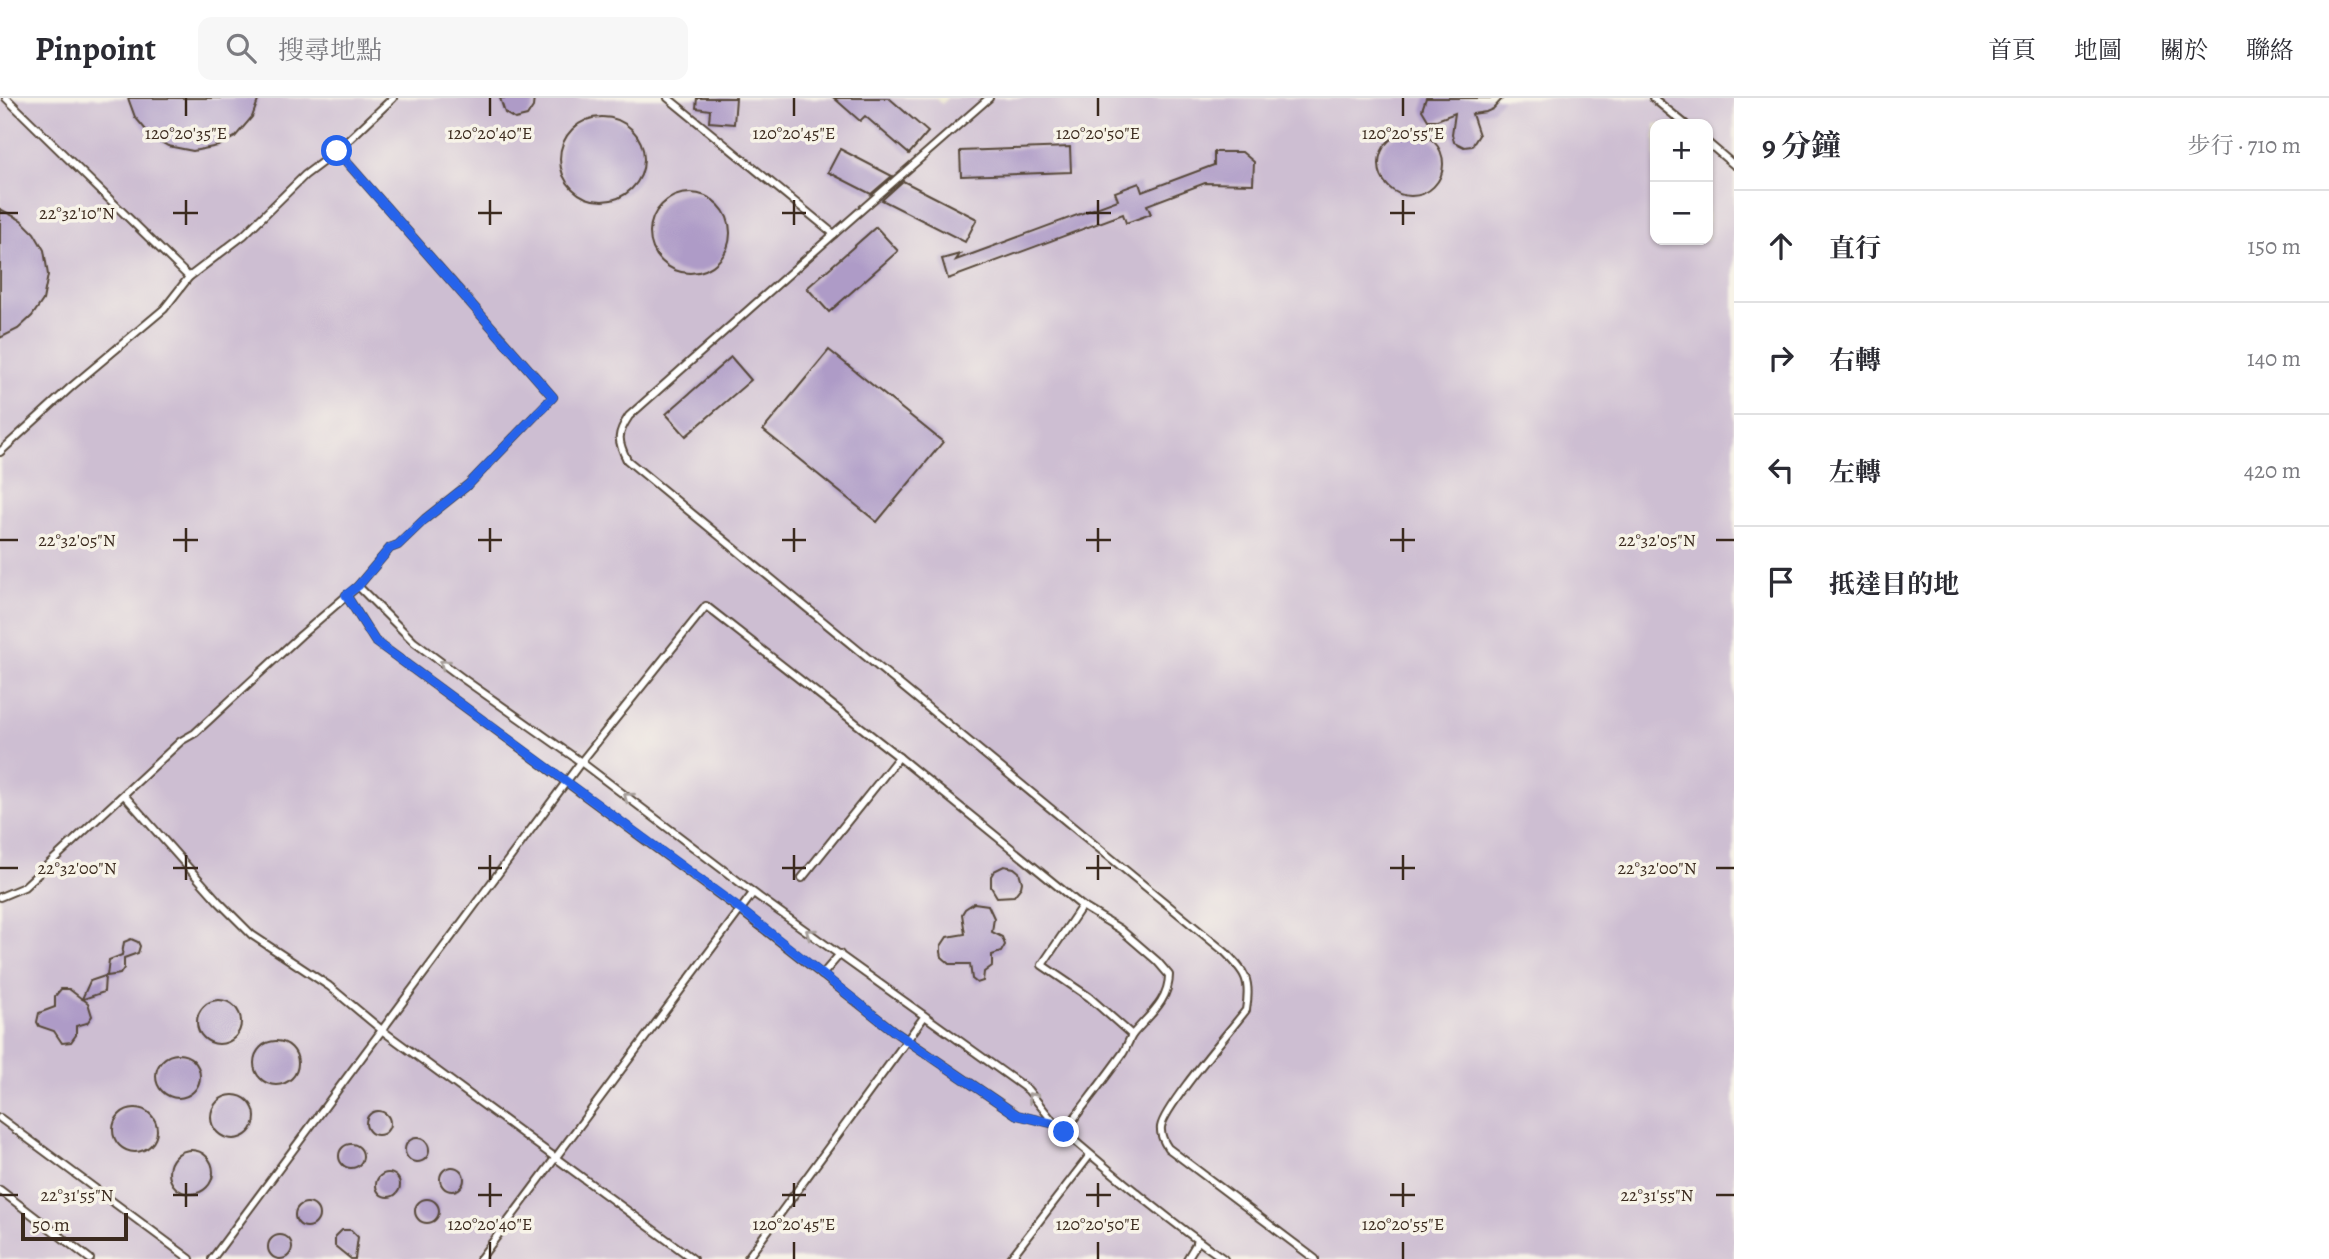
<!DOCTYPE html>
<html lang="zh-TW">
<head>
<meta charset="utf-8">
<style>
  :root { --surface:#fff; --page:#f7f7f7; --text:#2b2b33; --muted:#7c7c81; --line:#e1e1e2 }
  body { margin:0; font-family:Alegreya,"Noto Serif TC",serif; background:var(--page); color:var(--text) }
  .controls { position:absolute; right:21px; top:21px; display:grid; overflow:hidden; border-radius:14px; box-shadow:0 2px 5px #0004 }
  .controls button { width:63px; height:63px; display:grid; place-items:center; padding:0; border:0; border-bottom:2px solid var(--line); background:var(--surface); color:var(--text); font:35px sans-serif }
  .scale { position:absolute; left:21px; bottom:18px; width:107px; box-sizing:border-box; padding-left:7px; border:4px solid #3b2a1e; border-top:0; font-size:19px; line-height:24px; white-space:nowrap; color:#3b2a1e; -webkit-text-stroke:5px #f7f3e8; paint-order:stroke }
  .stop { position:absolute; width:21px; height:21px; margin:-16px; border:5px solid #2563eb; border-radius:50%; background:#fff }
  .stop.end { background:#2563eb; border-color:#fff; box-shadow:0 2px 7px #0008 }
  .list { margin:0; padding:0; list-style:none }
  h2 { display:flex; justify-content:space-between; align-items:center; height:91px; margin:0; padding:0 28px; font-size:30px }
  h2 small { font-size:23px; font-weight:400; color:var(--muted) }
  .list li { display:grid; grid-template-columns:46px 1fr auto; gap:21px; align-items:center; box-sizing:border-box; height:112px; padding:0 28px; border-top:2px solid var(--line) }
  .list b { display:block; font-size:26px; white-space:nowrap }
  .list em { font-size:23px; font-style:normal; color:var(--muted) }
  .icon { flex:none; width:38px; height:38px; fill:none; stroke:currentColor; stroke-width:2; stroke-linecap:round; stroke-linejoin:round }
  .map { position:relative; flex:none; width:1734px; height:1161px; overflow:hidden }
  header { display:flex; align-items:center; gap:42px; box-sizing:border-box; height:98px; padding:0 35px; background:var(--surface); border-bottom:2px solid var(--line) }
  header strong { font-size:33px }
  nav { display:flex; gap:38px; margin-inline-start:auto; font-size:24px }
  .search { width:490px; height:63px; background:var(--page); display:flex; align-items:center; gap:18px; box-sizing:border-box; padding:0 24px; border-radius:14px; color:var(--muted); font-size:26px }
  main { display:flex }
  aside { flex:1; background:var(--surface) }
  .map>svg:first-child { display:block }
  .industrial { fill:#cdbed2; fill-rule:evenodd }
  .building { fill:#ae9bc7 }
  .lines { fill:none; stroke-linecap:round; stroke-linejoin:round }
  .lane-casing { stroke:#564739; stroke-width:10 }
  .lane { stroke:#fff; stroke-width:6 }
  .oneway { stroke:#a79f9a }
  .route { stroke:#2563eb; stroke-width:9 }
  .ticks { fill:none; stroke:#3b2a1e; stroke-width:2.5 }
  .ticks-label { font-size:18px; text-anchor:middle; fill:#3b2a1e; stroke:#f7f3e8; stroke-width:7; stroke-linejoin:round; paint-order:stroke }
</style>
</head>
<body>
<header>
<strong>Pinpoint</strong>
<div class="search"><svg class="icon" aria-label="search" viewBox="0 0 24 24"><circle cx="10" cy="10" r="6"/><path d="M15 15l6 6"/></svg>搜尋地點</div>
<nav><a>首頁</a><a>地圖</a><a>關於</a><a>聯絡</a></nav>
</header>
<main>
<div class="map">
<svg width="1734" height="1161" viewBox="0 0 1734 1161">
  <rect width="100%" height="100%" fill="#f7f3e8"/>
  <filter id="ink" filterUnits="userSpaceOnUse"><feTurbulence type="fractalNoise" baseFrequency=".0143" numOctaves="2"/><feDisplacementMap in="SourceGraphic" scale="14" xChannelSelector="R" yChannelSelector="G"/><feConvolveMatrix kernelMatrix="1 2 1 2 8 2 1 2 1" color-interpolation-filters="sRGB"/></filter>
  <filter id="wash" filterUnits="userSpaceOnUse"><feTurbulence type="fractalNoise" baseFrequency=".00686" numOctaves="4" result="noise"/><feDisplacementMap in="SourceGraphic" scale="28" xChannelSelector="R" yChannelSelector="G"/><feGaussianBlur stdDeviation="1.57" result="paint"/><feColorMatrix in="noise" values="0 0 0 0 0 0 0 0 0 0 0 0 0 0 0 0 0 1.4 0 .05"/><feComposite in="paint" operator="in"/></filter>
  <g filter="url(#wash)">
    <rect width="100%" height="100%" fill="#eee9d0"/>
    <!-- industrial -->
    <path class="industrial" d="M0 0H935L942 6 947 0H1734V1161H0ZM1655 26H1708V142H1655Z"/>
    <g id="blocks">
      <!-- building -->
      <g class="building">
        <polygon points="128,0 259,0 252,19 235,39 218,48 193,53 168,48 151,38 135,19"/>
        <polygon points="500,0 534,0 533,9 527,18 515,21 505,15"/>
        <polygon points="697,0 736,0 734,26 709,24 710,12 696,10"/>
        <polygon points="834,0 889,0 928,34 909,56 865,18 860,23"/>
        <polygon points="1426,0 1503,0 1493,11 1486,14 1472,16 1479,37 1472,48 1464,49 1454,44 1452,36 1455,15 1437,22 1428,22 1422,12"/>
        <circle cx="602" cy="61" r="42"/>
        <circle cx="1411" cy="66" r="32"/>
        <polygon points="1070,49 1071,74 961,78 960,53"/>
        <polygon points="840,51 892,78 871,96 828,74"/>
        <polygon points="1214,54 1242,54 1254,64 1253,86 1205,85 1147,107 1151,116 1126,125 1123,116 948,181 942,161 960,156 956,162 1118,102 1115,94 1139,85 1142,94 1214,67"/>
        <polygon points="903,83 977,121 965,144 882,102"/>
        <circle cx="690" cy="135" r="40"/>
        <polygon points="0,111 21,122 34,135 44,152 48,177 43,202 32,218 18,231 0,240"/>
        <polygon points="876,129 898,153 829,214 807,190"/>
        <polygon points="829,252 943,344 877,424 763,332"/>
        <polygon points="731,259 751,282 686,338 666,316"/>
        <polygon points="1004,768 1014,770 1019,774 1022,784 1021,789 1014,798 997,799 991,789 991,778 994,773"/>
        <polygon points="974,805 988,807 994,820 992,834 1002,839 1005,847 1001,854 992,857 992,868 984,874 983,883 977,885 972,881 970,866 950,866 942,859 941,854 941,848 947,839 965,836 962,816 965,811"/>
        <polygon points="131,841 138,844 140,848 138,855 124,860 124,870 120,876 107,878 109,862 122,857 124,844"/>
        <polygon points="105,878 104,894 83,901 88,905 92,918 87,925 76,928 76,937 71,944 62,945 54,933 39,928 37,924 39,915 55,909 55,898 61,891 69,891 82,901 90,883"/>
        <circle cx="219" cy="924" r="22"/>
        <circle cx="276" cy="965" r="22"/>
        <circle cx="178" cy="978" r="22"/>
        <circle cx="233" cy="1019" r="22"/>
        <circle cx="135" cy="1032" r="22"/>
        <circle cx="378" cy="1025" r="12"/>
        <circle cx="417" cy="1052" r="12"/>
        <circle cx="351" cy="1058" r="12"/>
        <circle cx="191" cy="1074" r="22"/>
        <circle cx="452" cy="1081" r="12"/>
        <circle cx="388" cy="1087" r="12"/>
        <circle cx="427" cy="1113" r="12"/>
        <circle cx="307" cy="1117" r="12"/>
        <polygon points="342,1132 351,1132 358,1139 355,1161 351,1161 335,1148 335,1139"/>
        <circle cx="280" cy="1149" r="12"/>
      </g>
    </g>
  </g>
  <g filter="url(#ink)">
    <use href="#blocks" fill-opacity="0" stroke="#564739" stroke-width="2"/>
    <g class="lines">
      <!-- lane casing -->
      <g class="lane-casing">
        <g id="lane">
          <polyline points="6,0 189,179"/>
          <polyline points="668,0 834,136 989,0"/>
          <polyline points="1653,0 1685,26"/>
          <polyline points="1708,45 1734,67"/>
          <path d="M834 136 629 318C617 336 617 342 627 362L1225 854C1246 875 1251 882 1246 912 1230 933 1164 1009 1161 1029 1160 1037 1164 1044 1168 1050L1315 1161"/>
          <polyline points="0,354 71,289 164,211 189,179 244,137 305,77 337,53 393,0"/>
          <polyline points="346,497 375,543 740,812 895,934 1017,1017 1055,1026 1028,992 759,799 581,664 465,582 414,544 358,488"/>
          <polyline points="124,697 218,803 252,837 329,888 383,933 693,1161"/>
          <polyline points="802,780 899,659"/>
          <polyline points="0,799 24,789 181,643 195,635 301,537 358,488 390,450 398,447 425,421 469,386 553,299 337,53"/>
          <polyline points="1082,808 1042,867 1089,899 1132,937"/>
          <polyline points="822,877 840,856"/>
          <polyline points="0,1020 190,1161"/>
          <path d="M1055 1026C1109 1073 1165 1120 1224 1161"/>
          <polyline points="0,1092 90,1161"/>
          <path d="M212 1161 581 664 706 508 899 659 1082 808 1120 831 1157 863 1169 877C1169 903 1148 918 1133 936 1129 941 1127 949 1123 955 1104 982 1083 1008 1064 1034"/>
          <polyline points="480,1161 753,795"/>
          <polyline points="747,1161 924,919"/>
          <polyline points="1010,1161 1090,1057"/>
          <polyline points="1187,1161 1198,1143"/>
        </g>
      </g>
      <!-- lane -->
      <use href="#lane" class="lane"/>
    </g>
    <!-- one-way arrows -->
    <defs><path id="oneway-chevron" d="M-2-3.5L2.5 0L-2 3.5" fill="none" stroke-width="1.6" stroke-linecap="round" stroke-linejoin="round" transform="scale(1.75)"/></defs>
    <g class="oneway">
      <use href="#oneway-chevron" transform="translate(444 566) rotate(-143)"/>
      <use href="#oneway-chevron" transform="translate(628 699) rotate(-143)"/>
      <use href="#oneway-chevron" transform="translate(810 835) rotate(-144)"/>
      <use href="#oneway-chevron" transform="translate(1032 999) rotate(-132)"/>
    </g>
  </g>
  <g class="lines" filter="url(#ink)">
    <!-- route -->
    <polyline class="route" points="337,53 553,299 469,386 425,421 398,447 390,450 358,488 346,497 375,543 740,811 895,934 1017,1017 1055,1026 1064,1034"/>
  </g>
  <!-- ticks -->
  <path class="ticks" d="M186 0V18M490 0V18M794 0V18M1098 0V18M1403 0V18M186 102V127M490 102V127M794 102V127M1098 102V127M1403 102V127M0 115H18M173 115H198M478 115H502M782 115H806M1086 115H1111M1390 115H1415M186 430V454M490 430V454M794 430V454M1098 430V454M1403 430V454M0 442H18M173 442H198M478 442H502M782 442H806M1086 442H1111M1390 442H1415M1716 442H1734M186 757V782M490 757V782M794 757V782M1098 757V782M1403 757V782M0 770H18M173 770H198M478 770H502M782 770H806M1086 770H1111M1390 770H1415M1716 770H1734M186 1085V1109M490 1085V1109M794 1085V1109M1098 1085V1109M1403 1085V1109M0 1097H18M173 1097H198M478 1097H502M782 1097H806M1086 1097H1111M1390 1097H1415M1716 1097H1734M490 1144V1161M794 1144V1161M1098 1144V1161M1403 1144V1161"/>
  <g class="ticks-label">
    <text x="186" y="41">120°20'35"E</text>
    <text x="490" y="41">120°20'40"E</text>
    <text x="794" y="41">120°20'45"E</text>
    <text x="1098" y="41">120°20'50"E</text>
    <text x="1403" y="41">120°20'55"E</text>
    <text x="77" y="121">22°32'10"N</text>
    <text x="77" y="448">22°32'05"N</text>
    <text x="1657" y="448">22°32'05"N</text>
    <text x="77" y="776">22°32'00"N</text>
    <text x="1657" y="776">22°32'00"N</text>
    <text x="77" y="1103">22°31'55"N</text>
    <text x="1657" y="1103">22°31'55"N</text>
    <text x="490" y="1132">120°20'40"E</text>
    <text x="794" y="1132">120°20'45"E</text>
    <text x="1098" y="1132">120°20'50"E</text>
    <text x="1403" y="1132">120°20'55"E</text>
  </g>
</svg>
<div class="controls">
<button>+</button>
<button>−</button>
</div>
<div class="scale">50 m</div>
<div class="stop" style="left:337px;top:53px"></div>
<div class="stop end" style="left:1064px;top:1034px"></div>
</div>
<aside>
<h2>9 分鐘<small>步行 · 710 m</small></h2>
<ul class="list">
<li><svg class="icon" aria-label="ahead" viewBox="0 0 24 24"><path d="M12 20V5M6 11l6-6 6 6"/></svg><div><b>直行</b></div><em>150 m</em></li>
<li><svg class="icon" aria-label="right" viewBox="0 0 24 24"><path d="M7 20v-9h11M14 6l5 5-5 5"/></svg><div><b>右轉</b></div><em>140 m</em></li>
<li><svg class="icon" aria-label="left" viewBox="0 0 24 24"><path d="M17 20v-9H6M10 6l-5 5 5 5"/></svg><div><b>左轉</b></div><em>420 m</em></li>
<li><svg class="icon" aria-label="arrive" viewBox="0 0 24 24"><path d="M6 21V4h12l-3 4 3 4H6"/></svg><div><b>抵達目的地</b></div></li>
</ul>
</aside>
</main>
</body>
</html>
